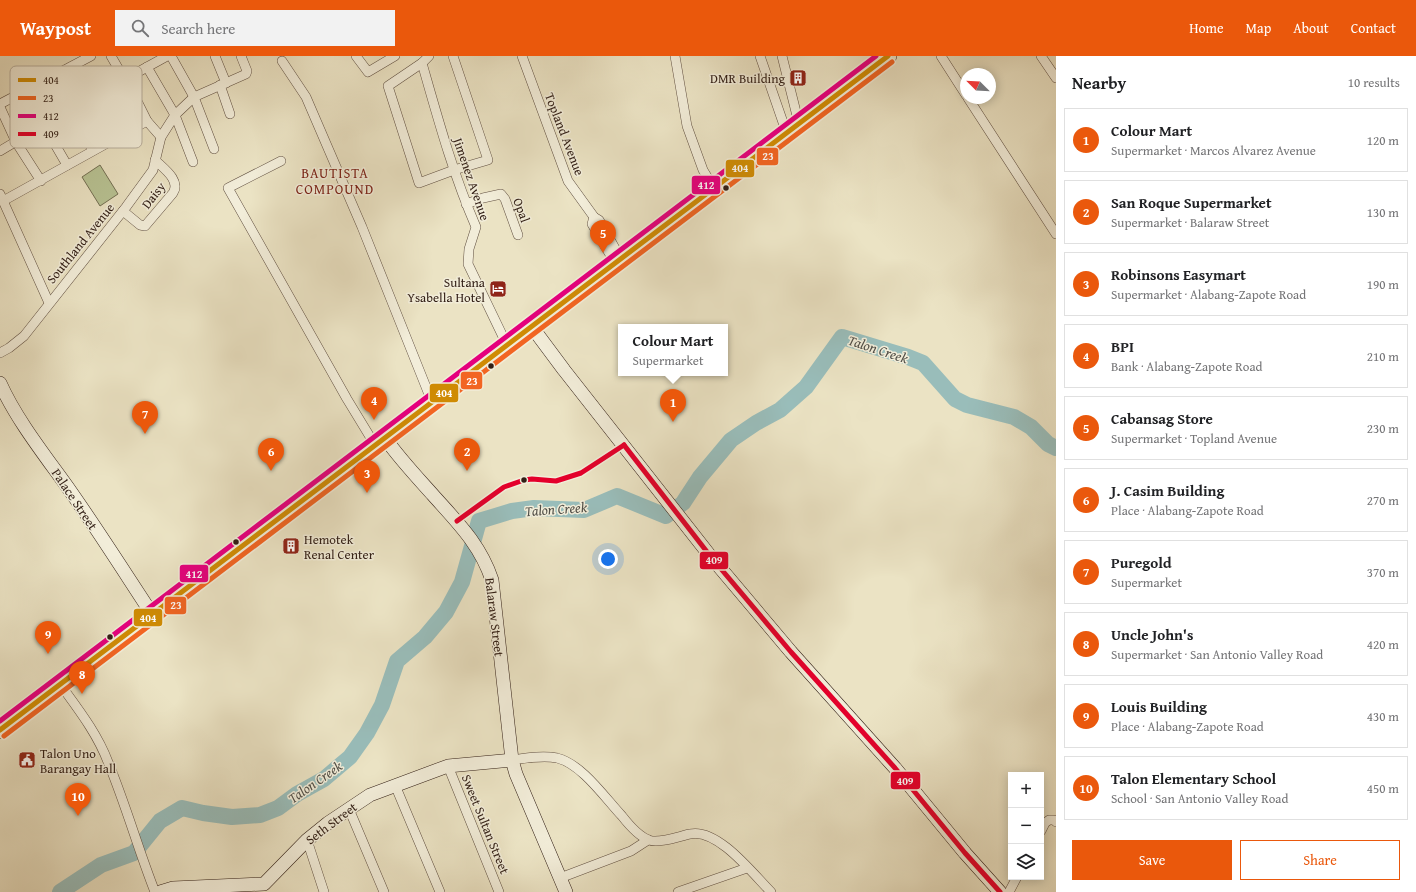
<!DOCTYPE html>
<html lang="en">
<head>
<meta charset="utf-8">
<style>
  :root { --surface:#fff; --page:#f2f2f2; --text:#202124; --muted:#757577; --line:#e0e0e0; --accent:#ea580c }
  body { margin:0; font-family:"Gentium Book Plus",serif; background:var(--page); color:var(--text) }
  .controls { position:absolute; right:12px; bottom:12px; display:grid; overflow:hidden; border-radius:0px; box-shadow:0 2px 10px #0003 }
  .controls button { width:36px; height:36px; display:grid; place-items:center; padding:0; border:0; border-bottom:1px solid var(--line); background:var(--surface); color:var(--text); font:20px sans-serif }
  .compass { position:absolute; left:960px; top:12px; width:36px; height:36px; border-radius:50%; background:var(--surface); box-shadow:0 2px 10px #0003; rotate:294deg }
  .you { position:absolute; left:608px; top:503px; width:14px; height:14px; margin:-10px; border:3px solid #fff; border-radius:50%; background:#1a73e8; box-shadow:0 0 0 6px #1a73e833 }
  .badge { display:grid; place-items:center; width:26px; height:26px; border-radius:50%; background:var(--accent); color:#fff; font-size:13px; font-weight:700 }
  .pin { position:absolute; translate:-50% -33px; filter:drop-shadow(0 1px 2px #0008) }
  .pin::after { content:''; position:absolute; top:21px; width:14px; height:12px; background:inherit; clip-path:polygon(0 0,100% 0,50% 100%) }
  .popup { position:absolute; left:618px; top:268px; width:110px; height:52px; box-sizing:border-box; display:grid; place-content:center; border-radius:0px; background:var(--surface); filter:drop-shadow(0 1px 3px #0005); font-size:13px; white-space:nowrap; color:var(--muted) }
  .popup b { font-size:15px; color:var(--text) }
  .popup::after { content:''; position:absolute; left:50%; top:100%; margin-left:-8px; border:8px solid transparent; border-top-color:var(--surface) }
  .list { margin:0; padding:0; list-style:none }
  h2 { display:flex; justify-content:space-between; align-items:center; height:52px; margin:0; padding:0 16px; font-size:17px }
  h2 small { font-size:13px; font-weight:400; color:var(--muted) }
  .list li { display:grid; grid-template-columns:26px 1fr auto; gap:12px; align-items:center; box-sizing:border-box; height:64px; margin:0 8px 8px; padding:0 8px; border:1px solid var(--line); border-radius:0px }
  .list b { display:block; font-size:15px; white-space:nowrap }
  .list p { margin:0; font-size:13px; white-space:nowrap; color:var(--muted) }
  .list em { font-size:13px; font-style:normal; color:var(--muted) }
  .actions { display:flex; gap:8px; padding:12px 16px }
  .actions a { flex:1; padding:9px 0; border:1px solid var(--accent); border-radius:0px; text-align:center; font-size:14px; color:var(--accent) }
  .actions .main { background:var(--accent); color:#fff }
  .icon { flex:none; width:22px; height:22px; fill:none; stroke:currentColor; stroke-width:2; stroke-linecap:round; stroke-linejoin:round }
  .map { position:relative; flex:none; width:1056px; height:836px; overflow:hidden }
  header { display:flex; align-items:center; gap:24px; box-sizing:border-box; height:56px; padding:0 20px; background:var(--accent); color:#fff }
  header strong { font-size:19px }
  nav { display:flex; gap:22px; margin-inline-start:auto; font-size:14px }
  .search { width:280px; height:36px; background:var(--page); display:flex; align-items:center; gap:10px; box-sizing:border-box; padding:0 14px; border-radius:0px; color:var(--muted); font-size:15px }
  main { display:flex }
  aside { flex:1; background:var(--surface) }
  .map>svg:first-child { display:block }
  .green { fill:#b8c394; stroke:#747054 }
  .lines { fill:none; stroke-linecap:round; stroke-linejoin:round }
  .river { stroke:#99bdba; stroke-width:16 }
  .street-casing { stroke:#604f41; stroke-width:10 }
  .secondary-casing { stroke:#311e15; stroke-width:14 }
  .highway-casing { stroke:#311e15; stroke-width:18 }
  .street { stroke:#f2edd9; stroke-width:9 }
  .secondary { stroke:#f2edd9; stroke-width:13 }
  .highway { stroke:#ebe3c4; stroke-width:17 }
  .bus-1-casing { stroke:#f2edd9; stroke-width:8 }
  .bus-2-casing { stroke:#f2edd9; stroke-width:8 }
  .bus-3-casing { stroke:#f2edd9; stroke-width:8 }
  .bus-4-casing { stroke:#f2edd9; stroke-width:8 }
  .bus-1 { stroke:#cf8b04; stroke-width:5 }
  .bus-2 { stroke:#f26522; stroke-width:5 }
  .bus-3 { stroke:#e5007d; stroke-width:5 }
  .bus-4 { stroke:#e4002b; stroke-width:5 }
  .bus-dot { fill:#311e15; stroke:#f2edd9; stroke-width:1.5 }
  .labels { text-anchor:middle; stroke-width:3; stroke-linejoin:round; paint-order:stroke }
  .poi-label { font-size:13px; fill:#311e15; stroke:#f2edd9; text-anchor:end }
  .street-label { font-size:13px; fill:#311e15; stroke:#f2edd9 }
  .neighbourhood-label { font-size:14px; letter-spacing:1px; fill:#7a1f14; stroke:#f2edd9 }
  .water-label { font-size:14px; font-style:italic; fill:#504e47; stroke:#f2edd9 }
  .key { fill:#f2edd9; stroke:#b8af9e; stroke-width:1 }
  .key-label { font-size:11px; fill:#311e15 }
  .line-badge { stroke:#f2edd9; stroke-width:1.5 }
  .badge-label { font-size:11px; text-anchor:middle; font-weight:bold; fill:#fff }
</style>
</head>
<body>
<header>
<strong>Waypost</strong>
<div class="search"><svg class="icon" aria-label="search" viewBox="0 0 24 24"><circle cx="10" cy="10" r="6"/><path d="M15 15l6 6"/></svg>Search here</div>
<nav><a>Home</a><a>Map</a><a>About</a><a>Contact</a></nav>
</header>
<main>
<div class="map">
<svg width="1056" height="836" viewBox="0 0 1056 836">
  <rect width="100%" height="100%" fill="#ebe3c4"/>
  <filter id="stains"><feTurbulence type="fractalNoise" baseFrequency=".005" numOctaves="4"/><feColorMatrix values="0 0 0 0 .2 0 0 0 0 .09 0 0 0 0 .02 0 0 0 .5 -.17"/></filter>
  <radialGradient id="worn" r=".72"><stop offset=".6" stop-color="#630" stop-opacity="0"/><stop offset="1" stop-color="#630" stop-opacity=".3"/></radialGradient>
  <!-- green -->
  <polygon class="green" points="100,109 118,138 100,150 82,121"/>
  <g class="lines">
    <!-- river -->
    <polyline class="river" points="60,836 101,809 134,797 160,765 182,752 203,757 232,761 260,759 278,752 297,738 324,723 350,701 367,677 382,649 397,605 425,581 446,556 462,526 479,465 512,455 534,452 584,454 617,440 666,460 683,447 700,421 731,384 756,367 780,354 806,331 842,281 908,301 923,307 955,343 967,349 1014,361 1031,371 1048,388 1056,392"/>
    <!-- street casing -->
    <g class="street-casing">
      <g id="street">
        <polyline points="111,0 137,45 147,65 161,81"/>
        <polyline points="171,0 194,41 214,93"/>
        <polyline points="215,0 226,27"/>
        <polyline points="356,0 368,16 395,0"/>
        <polyline points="429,0 422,7 388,30 419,127 454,114 488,104 453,0"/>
        <polyline points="522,0 568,125 594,161 599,164 621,203"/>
        <polyline points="675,0 687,70 703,114 714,132"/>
        <polyline points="760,0 787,78"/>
        <polyline points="782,0 799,68"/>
        <polyline points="941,0 966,39"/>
        <polyline points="1041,0 1056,22"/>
        <polyline points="282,5 306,41 362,171 432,346"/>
        <path d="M422 7C438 63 453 118 476 171L469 193 468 208 507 289"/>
        <polyline points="147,11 175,59 193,106"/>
        <polyline points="49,22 68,55 93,94"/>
        <polyline points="220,29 230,58"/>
        <polyline points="24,35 67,109"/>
        <polyline points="968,42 1056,178"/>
        <polyline points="0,48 91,0"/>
        <polyline points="0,51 16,86 41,125"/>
        <polyline points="0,95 60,59 167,0"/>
        <polyline points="281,105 228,132 347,343 375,389"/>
        <polyline points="0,138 49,247"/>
        <polyline points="3,145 147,65"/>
        <polyline points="466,148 483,142 501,138 505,143 518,179"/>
        <path d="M123 155 140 169 145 170 173 137C181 124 163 112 155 104"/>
        <polyline points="594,161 592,168 615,207"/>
        <polyline points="0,297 9,292 24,280 126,151 153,114 161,81 175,59 194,41 246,18 247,15 241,0"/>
        <path d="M60 628C78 653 97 677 108 706 126 749 138 793 155 836"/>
        <path d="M512 704C526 702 543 699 557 702 582 708 605 742 622 760 629 769 638 780 649 784 658 788 680 780 690 778 718 772 753 818 771 836"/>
        <polyline points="448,710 499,836"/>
        <polyline points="395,729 440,836"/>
        <polyline points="349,753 384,836"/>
        <polyline points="1041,775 1045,767 1049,764 1054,764 1056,766"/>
        <polyline points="307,784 324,836"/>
        <polyline points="560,822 631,795 648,784"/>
        <polyline points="678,836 747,812"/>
        <polyline points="1009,836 1017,821"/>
      </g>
    </g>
    <!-- secondary casing -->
    <g class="secondary-casing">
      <g id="secondary">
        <polyline points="532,271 564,314 711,501 791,596 895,712 965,797 1000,836"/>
        <path d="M0 327C17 365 47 402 71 436 99 476 125 517 152 558"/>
        <path d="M385 382C399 402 416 420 433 439 457 466 480 488 492 524L512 704 516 718 566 836"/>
        <polyline points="160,836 173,832 264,828 307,784 328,767 370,739 448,710 512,704"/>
      </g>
    </g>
    <!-- highway casing -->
    <g class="highway-casing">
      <polyline id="highway" points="0,674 888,0"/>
    </g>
    <!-- street -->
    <use href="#street" class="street"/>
    <!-- secondary -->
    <use href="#secondary" class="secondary"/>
    <!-- highway -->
    <use href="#highway" class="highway"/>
    <!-- bus-1 casing -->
    <g class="bus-1-casing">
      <polyline id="bus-1" points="0,674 888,0"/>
    </g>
    <!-- bus-2 casing -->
    <g class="bus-2-casing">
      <polyline id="bus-2" points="4,680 892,6"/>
    </g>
    <!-- bus-3 casing -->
    <g class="bus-3-casing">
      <polyline id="bus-3" points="0,665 876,0"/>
    </g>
    <!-- bus-4 casing -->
    <g class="bus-4-casing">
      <g id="bus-4">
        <polyline points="624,389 711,501 791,596 895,712 965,797 1000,836"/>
        <polyline points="457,465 504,431 524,424 532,423 556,425 581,417 624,389"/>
      </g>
    </g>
    <!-- bus-1 -->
    <use href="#bus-1" class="bus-1"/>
    <!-- bus-2 -->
    <use href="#bus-2" class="bus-2"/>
    <!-- bus-3 -->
    <use href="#bus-3" class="bus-3"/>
    <!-- bus-4 -->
    <use href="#bus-4" class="bus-4"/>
  </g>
  <!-- icons -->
  <defs>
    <g id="building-square" transform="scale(0.9)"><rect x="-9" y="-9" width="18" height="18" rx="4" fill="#8f2418" stroke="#f2edd9"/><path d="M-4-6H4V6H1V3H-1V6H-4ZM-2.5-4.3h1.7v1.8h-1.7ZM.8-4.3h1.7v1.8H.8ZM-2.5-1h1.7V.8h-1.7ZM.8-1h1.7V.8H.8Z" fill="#fff"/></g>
    <g id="hotel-square" transform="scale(0.9)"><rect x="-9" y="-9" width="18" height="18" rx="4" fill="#8f2418" stroke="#f2edd9"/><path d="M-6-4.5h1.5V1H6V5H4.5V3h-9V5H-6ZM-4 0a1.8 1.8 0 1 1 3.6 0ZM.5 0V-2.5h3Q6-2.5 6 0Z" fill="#fff"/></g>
    <g id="civic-square" transform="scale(0.9)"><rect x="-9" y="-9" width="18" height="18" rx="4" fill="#8f2418" stroke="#f2edd9"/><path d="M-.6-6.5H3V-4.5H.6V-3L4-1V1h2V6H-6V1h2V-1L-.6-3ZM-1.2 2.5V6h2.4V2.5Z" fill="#fff"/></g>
  </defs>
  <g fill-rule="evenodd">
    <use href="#building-square" x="798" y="22"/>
    <use href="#hotel-square" x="498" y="233"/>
    <use href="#building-square" x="291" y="490"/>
    <use href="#civic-square" x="27" y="704"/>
  </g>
  <!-- markers -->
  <g class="bus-dot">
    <circle cx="726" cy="132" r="3.5"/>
    <circle cx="491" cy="310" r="3.5"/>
    <circle cx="524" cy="424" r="3.5"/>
    <circle cx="236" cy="486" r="3.5"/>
    <circle cx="110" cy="581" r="3.5"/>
  </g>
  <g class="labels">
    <!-- poi labels -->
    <g class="poi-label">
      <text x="785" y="27">DMR Building</text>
      <text x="485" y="231">Sultana<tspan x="485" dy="15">Ysabella Hotel</tspan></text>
      <text x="304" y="488" text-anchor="start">Hemotek<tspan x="304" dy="15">Renal Center</tspan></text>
      <text x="40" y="702" text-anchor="start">Talon Uno<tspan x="40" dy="15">Barangay Hall</tspan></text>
    </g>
    <!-- street labels -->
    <g class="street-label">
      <text transform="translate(565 78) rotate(69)" y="5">Topland Avenue</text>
      <text transform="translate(472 123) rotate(71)" y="5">Jimenez Avenue</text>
      <text transform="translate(153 139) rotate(-52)" y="5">Daisy</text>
      <text transform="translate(522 154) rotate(70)" y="5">Opal</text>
      <text transform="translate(80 187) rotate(-51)" y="5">Southland Avenue</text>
      <text transform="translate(75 443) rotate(56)" y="5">Palace Street</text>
      <text transform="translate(495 561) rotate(83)" y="5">Balaraw Street</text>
      <text transform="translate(331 767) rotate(-37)" y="5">Seth Street</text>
      <text transform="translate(486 768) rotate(68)" y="5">Sweet Sultan Street</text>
    </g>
    <!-- neighbourhood labels -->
    <g class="neighbourhood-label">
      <text x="335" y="122">BAUTISTA<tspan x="335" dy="16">COMPOUND</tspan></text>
    </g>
    <!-- water labels -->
    <g class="water-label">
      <text transform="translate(878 293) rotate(18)" y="5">Talon Creek</text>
      <text transform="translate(556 453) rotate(-4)" y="5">Talon Creek</text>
      <text transform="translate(315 726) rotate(-35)" y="5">Talon Creek</text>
    </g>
  </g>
  <!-- legend -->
  <rect x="10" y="10" width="132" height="82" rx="6" class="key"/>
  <rect x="18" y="22" width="18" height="4" fill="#cf8b04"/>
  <rect x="18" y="40" width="18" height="4" fill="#f26522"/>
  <rect x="18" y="58" width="18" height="4" fill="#e5007d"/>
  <rect x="18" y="76" width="18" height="4" fill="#e4002b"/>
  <g class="key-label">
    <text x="43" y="28">404</text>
    <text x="43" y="46">23</text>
    <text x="43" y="64">412</text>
    <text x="43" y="82">409</text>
  </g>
  <g class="line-badge">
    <rect x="756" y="91" width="23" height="19" rx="4" fill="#f26522"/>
    <rect x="725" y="103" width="30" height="19" rx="4" fill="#cf8b04"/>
    <rect x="691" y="119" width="30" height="20" rx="4" fill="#e5007d"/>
    <rect x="460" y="315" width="23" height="19" rx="4" fill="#f26522"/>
    <rect x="429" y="327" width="30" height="20" rx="4" fill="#cf8b04"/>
    <rect x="699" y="495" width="30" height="19" rx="4" fill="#e4002b"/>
    <rect x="179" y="508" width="30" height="19" rx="4" fill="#e5007d"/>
    <rect x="164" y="540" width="23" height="19" rx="4" fill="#f26522"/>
    <rect x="133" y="552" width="30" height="19" rx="4" fill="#cf8b04"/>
    <rect x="890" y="715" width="31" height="19" rx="4" fill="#e4002b"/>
  </g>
  <g class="badge-label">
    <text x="768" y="104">23</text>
    <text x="740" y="116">404</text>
    <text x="706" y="133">412</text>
    <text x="472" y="329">23</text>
    <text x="444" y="341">404</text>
    <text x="714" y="508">409</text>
    <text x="194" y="522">412</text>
    <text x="176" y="553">23</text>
    <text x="148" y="566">404</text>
    <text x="905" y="729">409</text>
  </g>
  <rect width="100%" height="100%" filter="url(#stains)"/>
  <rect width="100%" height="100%" fill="url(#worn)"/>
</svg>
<div class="controls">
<button>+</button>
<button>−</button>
<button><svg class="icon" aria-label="layers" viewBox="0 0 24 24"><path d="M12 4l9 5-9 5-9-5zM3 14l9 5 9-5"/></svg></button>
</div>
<svg class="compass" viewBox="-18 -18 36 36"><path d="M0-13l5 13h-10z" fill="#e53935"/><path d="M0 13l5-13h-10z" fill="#757577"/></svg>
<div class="you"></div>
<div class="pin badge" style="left:673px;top:366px">1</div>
<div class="popup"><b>Colour Mart</b>Supermarket</div>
<div class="pin badge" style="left:467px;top:415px">2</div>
<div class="pin badge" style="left:367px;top:437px">3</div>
<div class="pin badge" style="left:374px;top:364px">4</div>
<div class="pin badge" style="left:603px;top:197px">5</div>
<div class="pin badge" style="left:271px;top:415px">6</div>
<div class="pin badge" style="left:145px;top:378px">7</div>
<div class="pin badge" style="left:82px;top:638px">8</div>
<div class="pin badge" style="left:48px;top:598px">9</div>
<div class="pin badge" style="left:78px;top:760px">10</div>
</div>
<aside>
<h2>Nearby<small>10 results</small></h2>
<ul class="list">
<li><span class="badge">1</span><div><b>Colour Mart</b><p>Supermarket · Marcos Alvarez Avenue</p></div><em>120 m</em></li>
<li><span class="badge">2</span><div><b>San Roque Supermarket</b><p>Supermarket · Balaraw Street</p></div><em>130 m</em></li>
<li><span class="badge">3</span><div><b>Robinsons Easymart</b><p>Supermarket · Alabang-Zapote Road</p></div><em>190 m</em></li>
<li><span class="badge">4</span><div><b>BPI</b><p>Bank · Alabang-Zapote Road</p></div><em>210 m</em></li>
<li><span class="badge">5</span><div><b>Cabansag Store</b><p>Supermarket · Topland Avenue</p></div><em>230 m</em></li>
<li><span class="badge">6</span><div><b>J. Casim Building</b><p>Place · Alabang-Zapote Road</p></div><em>270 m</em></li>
<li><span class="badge">7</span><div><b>Puregold</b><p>Supermarket</p></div><em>370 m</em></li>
<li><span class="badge">8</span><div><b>Uncle John's</b><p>Supermarket · San Antonio Valley Road</p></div><em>420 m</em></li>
<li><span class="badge">9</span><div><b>Louis Building</b><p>Place · Alabang-Zapote Road</p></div><em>430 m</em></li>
<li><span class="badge">10</span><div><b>Talon Elementary School</b><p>School · San Antonio Valley Road</p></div><em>450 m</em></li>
</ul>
<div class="actions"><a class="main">Save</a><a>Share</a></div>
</aside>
</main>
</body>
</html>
